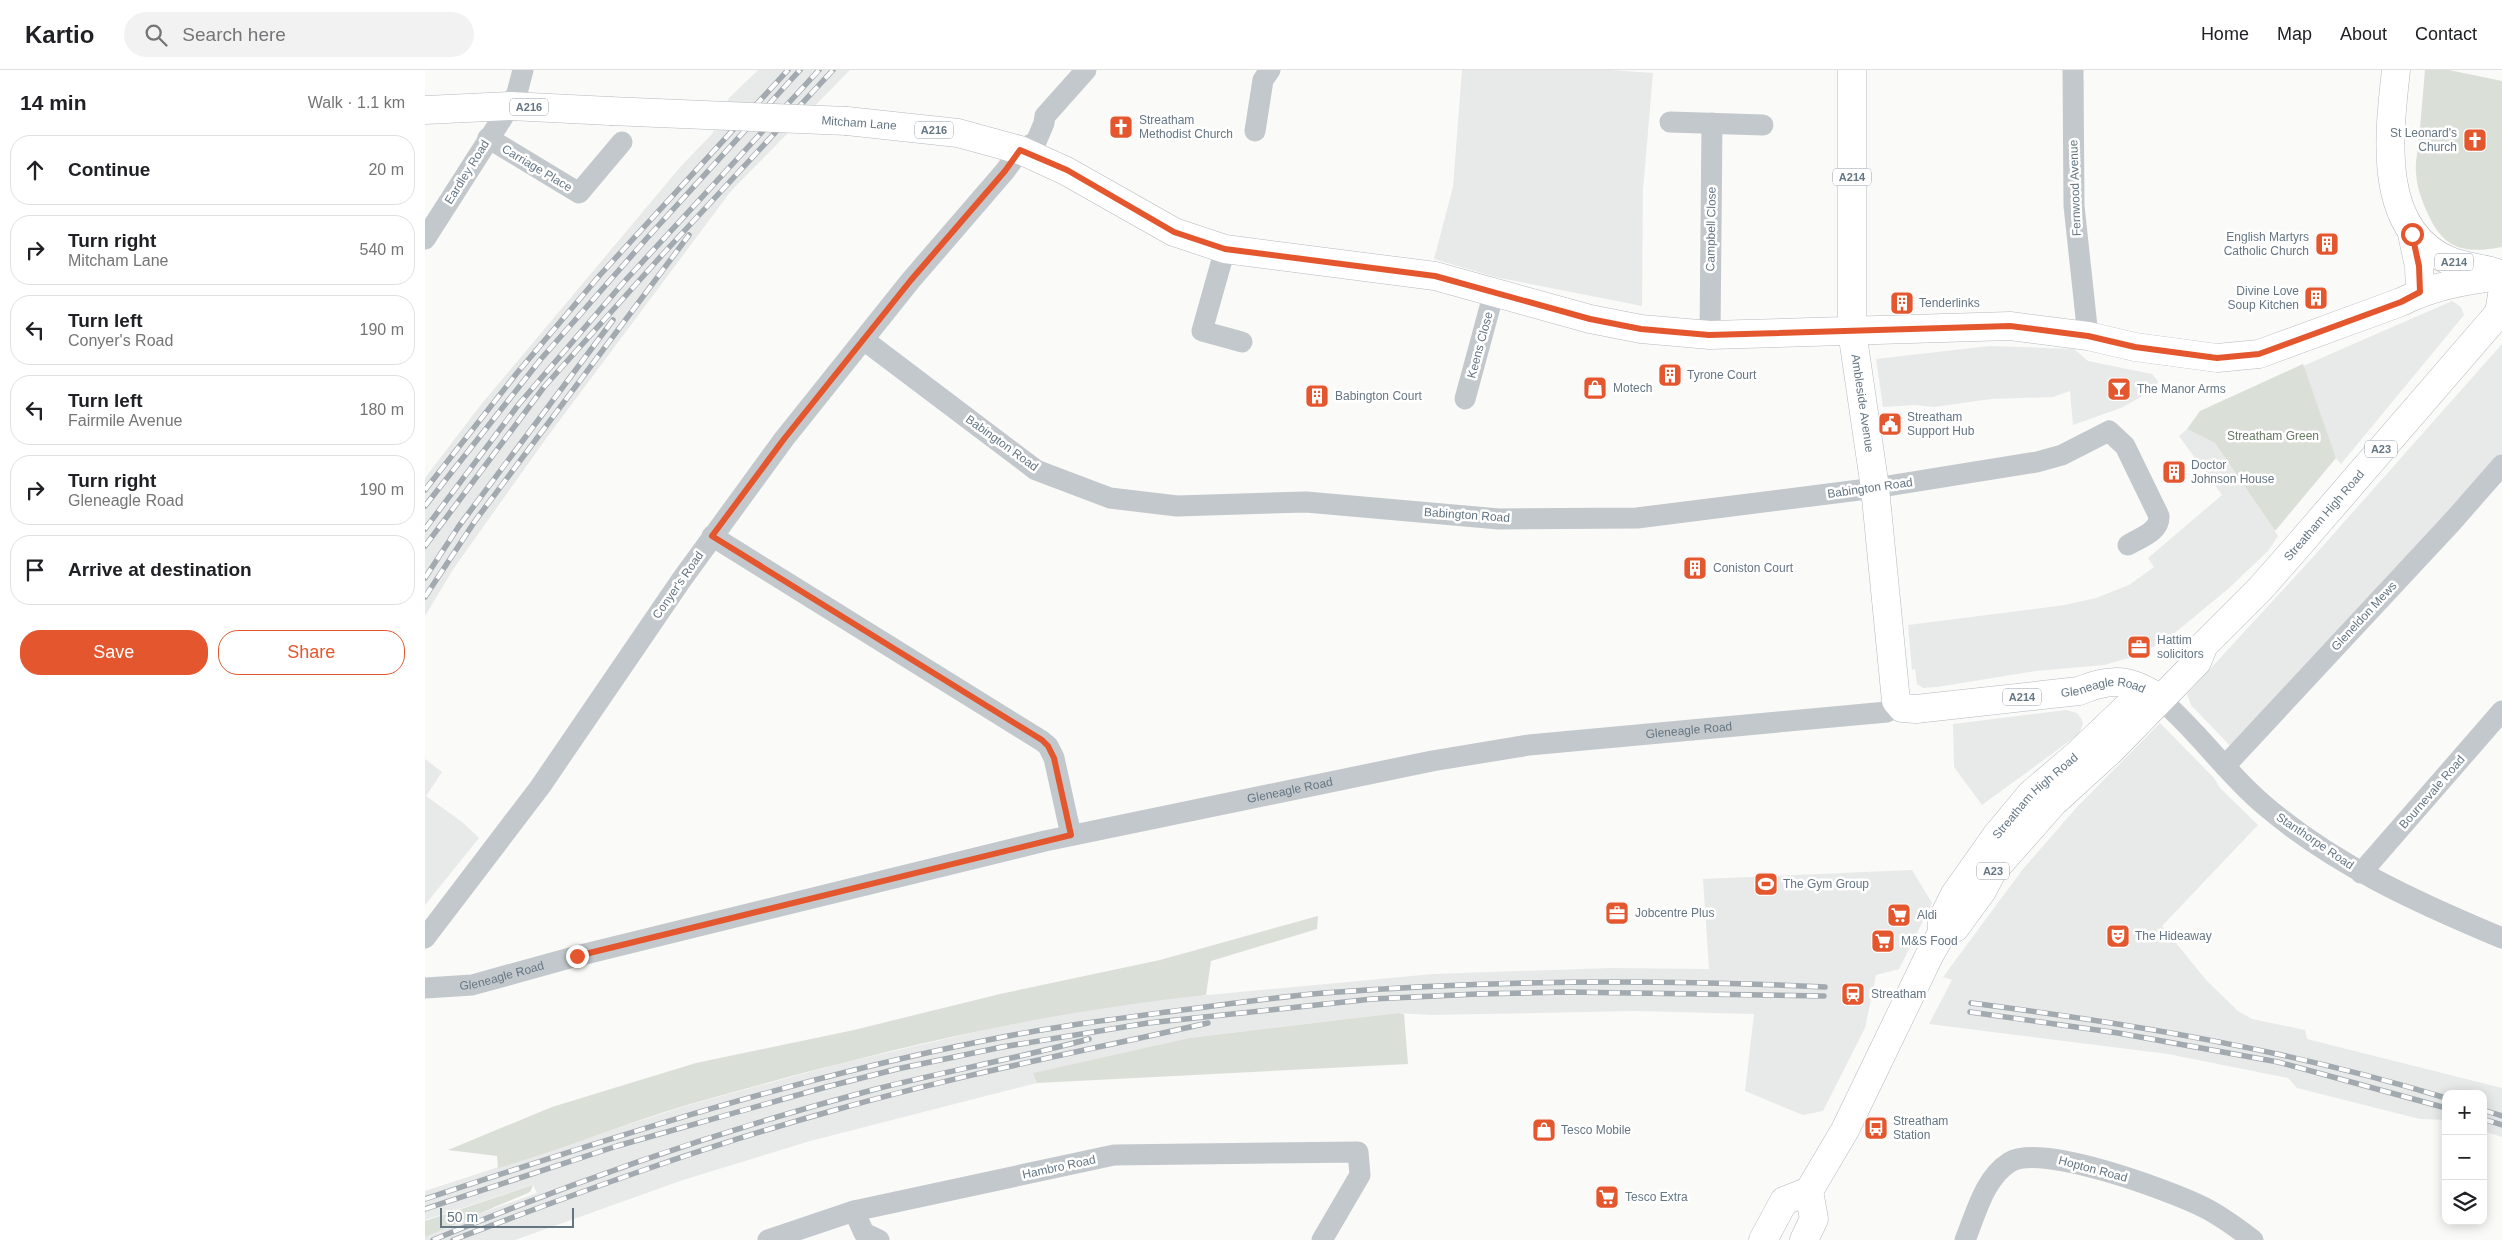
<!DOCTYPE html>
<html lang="en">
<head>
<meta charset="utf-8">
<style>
  :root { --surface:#fff; --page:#f2f2f2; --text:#202124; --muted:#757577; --line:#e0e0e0; --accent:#e4572e }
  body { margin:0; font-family:Helvetica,sans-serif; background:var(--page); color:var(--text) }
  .controls { position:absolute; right:15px; bottom:15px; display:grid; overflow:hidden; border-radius:10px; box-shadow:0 2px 12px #0003 }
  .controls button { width:45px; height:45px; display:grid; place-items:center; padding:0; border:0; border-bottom:1px solid var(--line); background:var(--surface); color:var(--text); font:25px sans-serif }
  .scale { position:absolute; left:15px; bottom:12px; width:134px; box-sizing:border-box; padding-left:5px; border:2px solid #657683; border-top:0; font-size:14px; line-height:18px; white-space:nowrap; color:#657683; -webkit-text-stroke:4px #fff; paint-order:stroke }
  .stop { position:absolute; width:15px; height:15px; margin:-11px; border:4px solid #e4572e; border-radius:50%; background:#fff }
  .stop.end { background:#e4572e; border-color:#fff; box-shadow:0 1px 5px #0008 }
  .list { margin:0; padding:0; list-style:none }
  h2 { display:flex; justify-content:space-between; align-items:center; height:65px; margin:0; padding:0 20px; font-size:21px }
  h2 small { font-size:16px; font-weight:400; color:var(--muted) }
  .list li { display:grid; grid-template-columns:32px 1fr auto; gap:15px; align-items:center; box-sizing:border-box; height:70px; margin:0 10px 10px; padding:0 10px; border:1px solid var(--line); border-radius:20px }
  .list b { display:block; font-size:19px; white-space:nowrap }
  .list p { margin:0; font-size:16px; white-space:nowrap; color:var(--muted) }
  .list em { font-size:16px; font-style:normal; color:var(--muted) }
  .actions { display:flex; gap:10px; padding:15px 20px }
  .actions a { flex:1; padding:11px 0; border:1px solid var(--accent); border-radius:20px; text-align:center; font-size:18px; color:var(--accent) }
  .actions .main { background:var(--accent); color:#fff }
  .icon { flex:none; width:28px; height:28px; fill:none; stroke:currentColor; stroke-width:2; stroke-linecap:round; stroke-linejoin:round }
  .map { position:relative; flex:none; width:2077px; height:1170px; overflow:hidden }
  header { display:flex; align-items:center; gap:30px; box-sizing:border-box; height:70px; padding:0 25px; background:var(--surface); border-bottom:1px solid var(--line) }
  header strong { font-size:24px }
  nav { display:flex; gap:28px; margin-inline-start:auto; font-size:18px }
  .search { width:350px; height:45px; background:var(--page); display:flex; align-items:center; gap:12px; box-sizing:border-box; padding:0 18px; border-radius:28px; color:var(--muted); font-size:19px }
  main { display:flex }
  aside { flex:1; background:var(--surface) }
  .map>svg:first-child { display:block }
  .built { fill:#e8e9e9 }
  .green { fill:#dadfd7 }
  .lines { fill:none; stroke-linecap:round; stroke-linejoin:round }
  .major-casing { stroke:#b5babe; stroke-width:29 }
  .highway-casing { stroke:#b4b9bd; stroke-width:29 }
  .minor { stroke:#c3c8cc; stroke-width:21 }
  .major { stroke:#fff; stroke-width:28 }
  .highway { stroke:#fff; stroke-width:28 }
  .rail-casing { stroke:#a2aab0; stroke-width:5.5 }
  .rail { stroke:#fff; stroke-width:4; stroke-dasharray:11; stroke-linecap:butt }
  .major-bridge-casing { stroke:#b5babe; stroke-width:29; stroke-linecap:butt }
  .major-bridge { stroke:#fff; stroke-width:28 }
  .route { stroke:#e4572e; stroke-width:6 }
  .labels { text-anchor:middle; stroke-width:5; stroke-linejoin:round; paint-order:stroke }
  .shield { fill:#fff; stroke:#939fa8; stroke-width:1 }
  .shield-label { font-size:11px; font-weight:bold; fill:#657683 }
  .poi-label { font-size:12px; fill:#657683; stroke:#fff; text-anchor:start }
  .street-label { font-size:12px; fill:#657683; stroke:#fff }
  .park-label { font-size:12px; fill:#687a64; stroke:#fff }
</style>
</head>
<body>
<header>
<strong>Kartio</strong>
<div class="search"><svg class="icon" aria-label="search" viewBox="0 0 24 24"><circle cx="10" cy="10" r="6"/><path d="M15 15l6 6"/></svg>Search here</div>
<nav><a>Home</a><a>Map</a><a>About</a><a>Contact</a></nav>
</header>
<main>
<aside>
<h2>14 min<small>Walk · 1.1 km</small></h2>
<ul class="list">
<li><svg class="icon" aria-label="ahead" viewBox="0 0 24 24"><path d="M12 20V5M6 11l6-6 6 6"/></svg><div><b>Continue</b></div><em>20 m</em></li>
<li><svg class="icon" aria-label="right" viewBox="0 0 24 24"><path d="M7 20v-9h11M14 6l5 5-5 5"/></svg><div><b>Turn right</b><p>Mitcham Lane</p></div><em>540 m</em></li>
<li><svg class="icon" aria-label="left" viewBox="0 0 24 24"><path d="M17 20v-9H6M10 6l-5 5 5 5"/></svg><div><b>Turn left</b><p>Conyer's Road</p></div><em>190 m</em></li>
<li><svg class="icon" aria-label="left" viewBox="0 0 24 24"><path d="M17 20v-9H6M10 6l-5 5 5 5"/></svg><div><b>Turn left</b><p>Fairmile Avenue</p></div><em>180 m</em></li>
<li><svg class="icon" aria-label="right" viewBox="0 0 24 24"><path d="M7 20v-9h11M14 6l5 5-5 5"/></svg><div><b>Turn right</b><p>Gleneagle Road</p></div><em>190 m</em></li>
<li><svg class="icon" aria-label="arrive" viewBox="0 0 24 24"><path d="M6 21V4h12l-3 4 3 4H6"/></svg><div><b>Arrive at destination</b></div></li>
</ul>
<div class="actions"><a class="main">Save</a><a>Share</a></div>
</aside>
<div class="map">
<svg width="2077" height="1170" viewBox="0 0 2077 1170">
  <rect width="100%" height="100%" fill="#fafaf8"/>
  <!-- built -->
  <g class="built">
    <polygon points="333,0 425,0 306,121 120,370 29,498 0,546 0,408 54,337 257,95 287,64 304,28"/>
    <polygon points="1037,0 1185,0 1228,3 1218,120 1217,236 1070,207 1009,189 1028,117"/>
    <polygon points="2027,231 2036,237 2039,245 1916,394 1911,388 1878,296"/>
    <polygon points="2077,274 2077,395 1812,683 1766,635 1762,624 1889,486"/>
    <polygon points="1564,276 1649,279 1663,291 1727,304 1733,311 1732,315 1728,320 1696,338 1648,355 1645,321 1628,327 1566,329 1509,337 1490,335 1458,337 1451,289"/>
    <polygon points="1762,359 1790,373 1853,466 1843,481 1803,519 1740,571 1711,586 1679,595 1611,601 1512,617 1498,618 1492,614 1490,599 1487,600 1483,555 1640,535 1671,528 1704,515 1729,497 1723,488 1797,425 1754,366"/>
    <polygon points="1641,640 1652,643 1657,650 1658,654 1654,664 1557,735 1529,697 1528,654"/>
    <polygon points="1735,653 1789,708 1795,718 1833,755 1737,856 1782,911 1813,941 1827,949 1880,960 1882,969 2077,1018 2077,1067 2058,1061 2058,1024 2021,1024 2021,1050 1995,1049 1872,1018 1863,1008 1743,984 1504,954 1527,910 1518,907 1598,799 1652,737"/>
    <polygon points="0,689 17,702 1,726 37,752 54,768 0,835"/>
    <polygon points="1487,800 1507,833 1474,899 1451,905 1440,958 1398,1041 1378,1045 1320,1021 1329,944 1210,941 1005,945 973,943 764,968 609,1003 612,1013 385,1071 258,1110 90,1170 0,1170 0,1165 17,1157 112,1123 108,1115 0,1150 0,1121 260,1036 417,993 568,958 708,932 1008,904 1185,898 1284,899 1278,809"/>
  </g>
  <!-- green -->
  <g class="green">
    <path d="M2000 0H2024L2077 11V177C2040 184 2019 180 2003 144 1997 131 1992 118 1991 103 1990 92 1993 80 1994 69 1996 46 1998 23 2000 0Z"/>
    <polygon points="1878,294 1911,388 1850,461 1790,373 1762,359 1775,341"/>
    <path d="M893 846 892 859 786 891 781 925C605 943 432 987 262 1035 198 1054 136 1080 73 1098L72 1086 23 1080 127 1037 271 993 429 960 575 924 735 890Z"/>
    <polygon points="973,943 979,944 983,994 612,1013 608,1003 764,968"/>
    <polygon points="108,1115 105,1122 0,1167 0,1151"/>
  </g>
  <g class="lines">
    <!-- major casing -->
    <g class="major-casing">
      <g id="major">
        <polyline points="0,40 85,36 185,41"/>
        <path d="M422 51 533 63 595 80 641 101 749 162 800 179 1010 206 1165 249 1216 259 1285 265 1585 256 1663 266 1710 277 1792 288 1834 284 1976 232C2008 216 2042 210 2077 206"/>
        <polyline points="1987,164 1994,196 1995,222"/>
      </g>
    </g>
    <!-- highway casing -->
    <g class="highway-casing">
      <g id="highway">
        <path id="s2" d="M1427 0V261L1450 418 1471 631 1477 638 1491 639 1654 621C1687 607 1706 609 1735 629"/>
        <path d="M1971 0C1964 64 1951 161 2025 191 2042 198 2059 197 2077 205"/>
        <path id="s3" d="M1517 863 1530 858 1557 821 1567 802 1628 733 1686 680 1772 592 1779 575 1835 519 1872 477 2074 243 2077 225"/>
        <path id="s4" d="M1338 1170 1359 1131 1384 1121 1420 1060 1505 884 1517 863V850L1530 824 1571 766 1606 724 1653 684 1715 625"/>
        <polyline points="1379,1170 1389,1149 1384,1121"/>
      </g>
    </g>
    <!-- minor -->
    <g class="minor">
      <polyline points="1648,0 1649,136 1663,266"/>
      <polyline points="1245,52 1338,55"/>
      <polyline points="830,61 838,10 845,0"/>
      <polyline points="63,68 154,123 197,72"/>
      <polyline points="0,169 85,36 92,23 98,0"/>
      <polyline points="800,179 777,261 817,272"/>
      <polyline points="1285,265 1287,53"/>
      <path d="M439 270 611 400 685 428 752 436 881 432 1074 449 1212 448 1450 418 1612 392 1637 385 1684 361 1700 376 1734 446C1735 462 1714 468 1703 475"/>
      <polyline points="1040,329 1069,222"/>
      <polyline points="287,466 617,671 623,676 629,688 646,765"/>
      <path d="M1735 629C1773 661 1801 703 1839 735 1909 795 1993 833 2077 868"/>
      <polyline points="1800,696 2027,452 2077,395"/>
      <polyline points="1936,803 2077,641"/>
      <polyline points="0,868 115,717 257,509 359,369 486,210 580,101 595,80 611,72 619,53 620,46 661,0"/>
      <path id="s1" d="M0 918 47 915 152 886 620 771 1007 691 1104 675 1462 642 1473 635"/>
      <polyline points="429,1141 439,1163 454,1170"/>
      <polyline points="343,1170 429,1141 689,1085 933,1082 935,1105 897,1170"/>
      <path d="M1540 1170C1551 1144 1559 1108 1585 1092 1616 1073 1740 1119 1774 1135 1792 1143 1811 1157 1828 1170"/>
    </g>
    <!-- major -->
    <use href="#major" class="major"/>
    <!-- highway -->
    <use href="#highway" class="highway"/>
    <!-- rail casing -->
    <g class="rail-casing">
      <g id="rail">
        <polyline points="0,420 92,303 175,205 363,0"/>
        <polyline points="0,436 116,289 223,167 375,0"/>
        <polyline points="0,459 94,334 198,213 394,0"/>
        <polyline points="0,476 119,317 238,184 408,0"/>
        <polyline points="0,508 34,456 188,250"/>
        <polyline points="0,527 50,451 264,165"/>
        <path d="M1546 933C1709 954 1864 980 2021 1028"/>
        <polyline points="1545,942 1693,963 1853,992 2021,1038"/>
        <polyline points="2058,1040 2077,1046"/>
        <polyline points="2058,1049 2077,1055"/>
        <path d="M0 1129C184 1068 368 1009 558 971 624 957 690 949 757 940 804 934 851 927 899 923 1065 910 1234 909 1400 917"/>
        <polyline points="0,1139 192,1076 401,1017 472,999 577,977 723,953 947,929 1052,924 1141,922 1399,926"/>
        <path d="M8 1170C152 1110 300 1059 451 1019 522 1001 594 988 664 969"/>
        <path d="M28 1170C154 1122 280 1076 410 1040 533 1005 659 981 783 953"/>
      </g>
    </g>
    <!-- rail -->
    <use href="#rail" class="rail"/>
    <!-- major-bridge casing -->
    <g class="major-bridge-casing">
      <polyline id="major-bridge" points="185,41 422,51"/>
    </g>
    <!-- major-bridge -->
    <use href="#major-bridge" class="major-bridge"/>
  </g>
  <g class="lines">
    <!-- route -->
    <polyline class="route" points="152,886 646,765 629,688 623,676 617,670 287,466 359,369 486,210 580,101 595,80 642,100 749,162 800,179 1010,206 1165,249 1216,259 1284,265 1585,256 1663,266 1710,277 1792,288 1834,284 1976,232 1995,222 1994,196 1987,164"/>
  </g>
  <!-- icons -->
  <defs>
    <g id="church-square" transform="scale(1.25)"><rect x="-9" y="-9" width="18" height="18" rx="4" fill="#e4572e" stroke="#fff"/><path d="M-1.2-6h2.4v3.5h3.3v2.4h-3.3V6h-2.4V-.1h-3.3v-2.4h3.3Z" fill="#fff"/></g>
    <g id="building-square" transform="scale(1.25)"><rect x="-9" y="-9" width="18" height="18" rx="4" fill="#e4572e" stroke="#fff"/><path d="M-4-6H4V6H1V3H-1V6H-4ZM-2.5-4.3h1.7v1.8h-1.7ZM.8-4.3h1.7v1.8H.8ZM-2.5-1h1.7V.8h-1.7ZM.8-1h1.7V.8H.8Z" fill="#fff"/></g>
    <g id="shop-square" transform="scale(1.25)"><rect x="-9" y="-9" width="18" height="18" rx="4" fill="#e4572e" stroke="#fff"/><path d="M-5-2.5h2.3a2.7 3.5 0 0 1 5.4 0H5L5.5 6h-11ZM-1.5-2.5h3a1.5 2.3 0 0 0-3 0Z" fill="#fff"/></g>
    <g id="bar-square" transform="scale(1.25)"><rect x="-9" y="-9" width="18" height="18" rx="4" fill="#e4572e" stroke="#fff"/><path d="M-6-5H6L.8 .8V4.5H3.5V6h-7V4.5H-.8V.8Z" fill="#fff"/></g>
    <g id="civic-square" transform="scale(1.25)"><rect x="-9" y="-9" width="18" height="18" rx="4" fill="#e4572e" stroke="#fff"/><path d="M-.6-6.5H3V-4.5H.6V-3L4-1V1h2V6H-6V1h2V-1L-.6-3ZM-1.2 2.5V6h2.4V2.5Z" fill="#fff"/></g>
    <g id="office-square" transform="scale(1.25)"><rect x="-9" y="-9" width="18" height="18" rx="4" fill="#e4572e" stroke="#fff"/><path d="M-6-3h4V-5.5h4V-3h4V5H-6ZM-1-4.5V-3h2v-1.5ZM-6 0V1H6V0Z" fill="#fff"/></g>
    <g id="stadium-square" transform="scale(1.25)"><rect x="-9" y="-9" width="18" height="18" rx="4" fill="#e4572e" stroke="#fff"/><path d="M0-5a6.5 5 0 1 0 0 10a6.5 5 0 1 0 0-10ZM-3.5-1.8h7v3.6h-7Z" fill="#fff"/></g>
    <g id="supermarket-square" transform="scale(1.25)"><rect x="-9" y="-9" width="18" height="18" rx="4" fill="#e4572e" stroke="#fff"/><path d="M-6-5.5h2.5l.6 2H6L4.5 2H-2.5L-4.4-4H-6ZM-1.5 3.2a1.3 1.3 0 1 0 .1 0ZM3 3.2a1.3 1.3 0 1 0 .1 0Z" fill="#fff"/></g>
    <g id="theatre-square" transform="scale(1.25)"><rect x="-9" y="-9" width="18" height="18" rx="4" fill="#e4572e" stroke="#fff"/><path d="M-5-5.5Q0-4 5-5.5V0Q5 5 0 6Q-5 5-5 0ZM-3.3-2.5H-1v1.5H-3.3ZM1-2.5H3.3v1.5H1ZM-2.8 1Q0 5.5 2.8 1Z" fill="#fff"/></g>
    <g id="station-square" transform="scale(1.25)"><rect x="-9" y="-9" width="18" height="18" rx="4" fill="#e4572e" stroke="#fff"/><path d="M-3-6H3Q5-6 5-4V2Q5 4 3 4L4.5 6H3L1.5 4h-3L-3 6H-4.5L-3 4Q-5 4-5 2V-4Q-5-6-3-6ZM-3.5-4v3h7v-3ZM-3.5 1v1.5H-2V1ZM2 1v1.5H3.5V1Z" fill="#fff"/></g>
    <g id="bus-square" transform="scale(1.25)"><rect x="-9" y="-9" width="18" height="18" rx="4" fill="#e4572e" stroke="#fff"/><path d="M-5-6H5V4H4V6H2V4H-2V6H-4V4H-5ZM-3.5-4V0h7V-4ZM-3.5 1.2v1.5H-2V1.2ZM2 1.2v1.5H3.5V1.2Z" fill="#fff"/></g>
  </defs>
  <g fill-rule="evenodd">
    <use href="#church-square" x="696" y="57"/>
    <use href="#church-square" x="2050" y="70"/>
    <use href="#building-square" x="1902" y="174"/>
    <use href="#building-square" x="1891" y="228"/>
    <use href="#building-square" x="1477" y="233"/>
    <use href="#building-square" x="1245" y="305"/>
    <use href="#shop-square" x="1170" y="318"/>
    <use href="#bar-square" x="1694" y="319"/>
    <use href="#building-square" x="892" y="326"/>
    <use href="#civic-square" x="1465" y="354"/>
    <use href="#building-square" x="1749" y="402"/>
    <use href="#building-square" x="1270" y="498"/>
    <use href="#office-square" x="1714" y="577"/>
    <use href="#stadium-square" x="1341" y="814"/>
    <use href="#office-square" x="1192" y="843"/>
    <use href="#supermarket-square" x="1474" y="845"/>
    <use href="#theatre-square" x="1693" y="866"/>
    <use href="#supermarket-square" x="1458" y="871"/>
    <use href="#station-square" x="1428" y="924"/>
    <use href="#bus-square" x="1451" y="1058"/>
    <use href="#shop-square" x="1119" y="1060"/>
    <use href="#supermarket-square" x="1182" y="1127"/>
  </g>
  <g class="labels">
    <!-- shield labels -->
    <g class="shield">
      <rect x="85" y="28.5" width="38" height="17" rx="4"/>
      <rect x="490" y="51.5" width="38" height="17" rx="4"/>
      <rect x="1408" y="98.5" width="38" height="17" rx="4"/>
      <rect x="2010" y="183.5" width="38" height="17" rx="4"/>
      <rect x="1940" y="370.5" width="32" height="17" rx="4"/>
      <rect x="1578" y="618.5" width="38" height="17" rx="4"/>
      <rect x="1552" y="792.5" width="32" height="17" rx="4"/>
    </g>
    <g class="shield-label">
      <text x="104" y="41">A216</text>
      <text x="509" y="64">A216</text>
      <text x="1427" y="111">A214</text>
      <text x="2029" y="196">A214</text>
      <text x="1956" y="383">A23</text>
      <text x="1597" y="631">A214</text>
      <text x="1568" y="805">A23</text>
    </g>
    <!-- poi labels -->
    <g class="poi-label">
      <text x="714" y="54">Streatham<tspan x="714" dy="14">Methodist Church</tspan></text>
      <text x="2032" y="67" text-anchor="end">St Leonard's<tspan x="2032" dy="14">Church</tspan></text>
      <text x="1884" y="171" text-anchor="end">English Martyrs<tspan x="1884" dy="14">Catholic Church</tspan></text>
      <text x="1874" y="225" text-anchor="end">Divine Love<tspan x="1874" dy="14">Soup Kitchen</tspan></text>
      <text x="1494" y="237">Tenderlinks</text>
      <text x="1262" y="309">Tyrone Court</text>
      <text x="1188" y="322">Motech</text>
      <text x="1712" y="323">The Manor Arms</text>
      <text x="910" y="330">Babington Court</text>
      <text x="1482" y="351">Streatham<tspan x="1482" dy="14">Support Hub</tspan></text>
      <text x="1766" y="399">Doctor<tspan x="1766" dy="14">Johnson House</tspan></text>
      <text x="1288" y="502">Coniston Court</text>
      <text x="1732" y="574">Hattim<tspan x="1732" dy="14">solicitors</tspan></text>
      <text x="1358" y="818">The Gym Group</text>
      <text x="1210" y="847">Jobcentre Plus</text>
      <text x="1492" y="849">Aldi</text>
      <text x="1710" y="870">The Hideaway</text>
      <text x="1476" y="875">M&amp;S Food</text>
      <text x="1446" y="928">Streatham</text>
      <text x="1468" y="1055">Streatham<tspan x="1468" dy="14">Station</tspan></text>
      <text x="1136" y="1064">Tesco Mobile</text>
      <text x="1200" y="1131">Tesco Extra</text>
    </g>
    <!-- street labels -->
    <g class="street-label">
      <text transform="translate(434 53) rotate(4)" y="4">Mitcham Lane</text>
      <text transform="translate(112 98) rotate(31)" y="4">Carriage Place</text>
      <text transform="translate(42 102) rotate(-58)" y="4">Eardley Road</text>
      <text transform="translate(1650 118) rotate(-92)" y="4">Fernwood Avenue</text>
      <text transform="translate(1286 159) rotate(-89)" y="4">Campbell Close</text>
      <text transform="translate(1055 275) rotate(-75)" y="4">Keens Close</text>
      <text dy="4" stroke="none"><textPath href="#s2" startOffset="334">Ambleside Avenue</textPath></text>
      <text transform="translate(577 373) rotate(36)" y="4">Babington Road</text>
      <text transform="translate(1445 418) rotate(-8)" y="4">Babington Road</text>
      <text transform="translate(1042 445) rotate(4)" y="4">Babington Road</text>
      <text dy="4" stroke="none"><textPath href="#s3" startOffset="570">Streatham High Road</textPath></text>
      <text transform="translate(253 515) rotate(-55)" y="4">Conyer's Road</text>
      <text transform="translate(1939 546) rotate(-47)" y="4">Gleneldon Mews</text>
      <text dy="4" stroke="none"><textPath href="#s2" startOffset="846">Gleneagle Road</textPath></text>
      <text dy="4" stroke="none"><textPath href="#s1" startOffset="1292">Gleneagle Road</textPath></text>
      <text dy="4" stroke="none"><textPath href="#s1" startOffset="888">Gleneagle Road</textPath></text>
      <text transform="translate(2007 722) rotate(-49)" y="4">Bournevale Road</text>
      <text dy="4" stroke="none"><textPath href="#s4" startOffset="531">Streatham High Road</textPath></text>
      <text transform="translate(1890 771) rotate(34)" y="4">Stanthorpe Road</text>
      <text dy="4" stroke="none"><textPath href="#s1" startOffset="78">Gleneagle Road</textPath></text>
      <text transform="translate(634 1097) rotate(-12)" y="4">Hambro Road</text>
      <text transform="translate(1668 1099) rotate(15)" y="4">Hopton Road</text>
    </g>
    <!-- park labels -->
    <g class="park-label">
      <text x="1848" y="370">Streatham Green</text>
    </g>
  </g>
</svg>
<div class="controls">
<button>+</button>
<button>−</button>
<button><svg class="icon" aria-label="layers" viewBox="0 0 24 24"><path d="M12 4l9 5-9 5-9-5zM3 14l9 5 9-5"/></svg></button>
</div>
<div class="scale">50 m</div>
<div class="stop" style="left:1987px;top:164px"></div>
<div class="stop end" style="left:152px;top:886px"></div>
</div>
</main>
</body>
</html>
